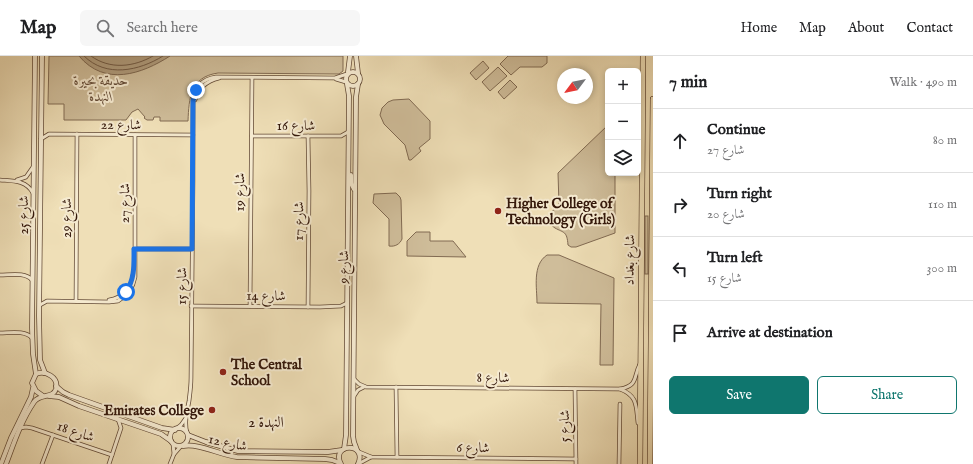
<!DOCTYPE html>
<html lang="en">
<head>
<meta charset="utf-8">
<style>
  :root { --surface:#fff; --page:#f6f6f6; --text:#202124; --muted:#757577; --line:#e0e0e0; --accent:#0f766e }
  body { margin:0; font-family:"IM FELL English",Amiri,serif; background:var(--page); color:var(--text) }
  .controls { position:absolute; right:12px; top:12px; display:grid; overflow:hidden; border-radius:6px; box-shadow:0 2px 6px #0003 }
  .controls button { width:36px; height:36px; display:grid; place-items:center; padding:0; border:0; border-bottom:1px solid var(--line); background:var(--surface); color:var(--text); font:20px sans-serif }
  .compass { position:absolute; left:557px; top:12px; width:36px; height:36px; border-radius:50%; background:var(--surface); box-shadow:0 2px 6px #0003; rotate:238deg }
  .stop { position:absolute; width:12px; height:12px; margin:-9px; border:3px solid #1a73e8; border-radius:50%; background:#fff }
  .stop.end { background:#1a73e8; border-color:#fff; box-shadow:0 1px 4px #0008 }
  .list { margin:0; padding:0; list-style:none }
  h2 { display:flex; justify-content:space-between; align-items:center; height:52px; margin:0; padding:0 16px; font-size:17px }
  h2 small { font-size:13px; font-weight:400; color:var(--muted) }
  .list li { display:grid; grid-template-columns:26px 1fr auto; gap:12px; align-items:center; box-sizing:border-box; height:64px; padding:0 16px; border-top:1px solid var(--line) }
  .list b { display:block; font-size:15px; white-space:nowrap }
  .list p { margin:0; font-size:13px; white-space:nowrap; color:var(--muted) }
  .list em { font-size:13px; font-style:normal; color:var(--muted) }
  .actions { display:flex; gap:8px; padding:12px 16px }
  .actions a { flex:1; padding:9px 0; border:1px solid var(--accent); border-radius:6px; text-align:center; font-size:14px; color:var(--accent) }
  .actions .main { background:var(--accent); color:#fff }
  .icon { flex:none; width:22px; height:22px; fill:none; stroke:currentColor; stroke-width:2; stroke-linecap:round; stroke-linejoin:round }
  .map { position:relative; flex:none; width:653px; height:408px; overflow:hidden }
  header { display:flex; align-items:center; gap:24px; box-sizing:border-box; height:56px; padding:0 20px; background:var(--surface); border-bottom:1px solid var(--line) }
  header strong { font-size:19px }
  nav { display:flex; gap:22px; margin-inline-start:auto; font-size:14px }
  .search { width:280px; height:36px; background:var(--page); display:flex; align-items:center; gap:10px; box-sizing:border-box; padding:0 14px; border-radius:6px; color:var(--muted); font-size:15px }
  main { display:flex }
  aside { flex:1; background:var(--surface) }
  .map>svg:first-child { display:block }
  .green { fill:#cfbd9a; stroke:#816a52 }
  .water { fill:#af9b7c; stroke:#7d664e }
  .lines { fill:none; stroke-linecap:round; stroke-linejoin:round }
  .shore { stroke:#715943; stroke-width:1 }
  .minor-casing { stroke:#624935; stroke-width:4.5 }
  .tertiary-casing { stroke:#624935; stroke-width:5.5 }
  .primary-casing { stroke:#33170a; stroke-width:6 }
  .minor { stroke:#f5ead0; stroke-width:3 }
  .tertiary { stroke:#f5ead0; stroke-width:4 }
  .primary { stroke:#efdfb7; stroke-width:5 }
  .route { stroke:#1a73e8; stroke-width:5 }
  .poi-dot { fill:#8f2418; stroke:#f5ead0; stroke-width:1.5 }
  .labels { text-anchor:middle; stroke-width:4; stroke-linejoin:round; paint-order:stroke }
  .park-label { font-size:14px; font-style:italic; fill:#624935; stroke:#f5ead0 }
  .street-label { font-size:14px; fill:#33170a; stroke:#f5ead0 }
  .poi-label { font-size:14px; font-weight:bold; fill:#33170a; stroke:#f5ead0; text-anchor:start }
  .neighbourhood-label { font-size:15px; fill:#33170a; stroke:#f5ead0 }
</style>
</head>
<body>
<header>
<strong>Map</strong>
<div class="search"><svg class="icon" aria-label="search" viewBox="0 0 24 24"><circle cx="10" cy="10" r="6"/><path d="M15 15l6 6"/></svg>Search here</div>
<nav><a>Home</a><a>Map</a><a>About</a><a>Contact</a></nav>
</header>
<main>
<div class="map">
<svg width="653" height="408" viewBox="0 0 653 408">
  <rect width="100%" height="100%" fill="#efdfb7"/>
  <filter id="stains"><feTurbulence type="fractalNoise" baseFrequency=".005" numOctaves="4"/><feColorMatrix values="0 0 0 0 .2 0 0 0 0 .09 0 0 0 0 .02 0 0 0 .5 -.17"/></filter>
  <radialGradient id="worn" r=".72"><stop offset=".6" stop-color="#630" stop-opacity="0"/><stop offset="1" stop-color="#630" stop-opacity=".3"/></radialGradient>
  <!-- green -->
  <g class="green">
    <path d="M49 0H343V15L339 18 218 17C190 21 189 42 188 65H160V61H154L153 64H147L144 62 145 61 138 53 132 56 126 64H64V48H48Z"/>
    <polygon points="508,0 547,0 547,7 542,11 520,11 511,19 500,8"/>
    <polygon points="483,5 489,12 476,24 470,17"/>
    <polygon points="498,11 507,20 490,35 482,26"/>
    <polygon points="510,24 517,31 504,43 498,36"/>
    <polygon points="409,43 430,65 430,83 419,92 421,95 411,104 409,104 405,89 384,68 380,59 382,52 388,46 393,44"/>
    <path d="M608 69V117H615V177L576 191H571L568 189C567 175 564 177 555 172 551 170 548 164 546 161L559 149 558 117Z"/>
    <path d="M396 137 400 141 401 144 402 183C400 188 395 191 389 190V163L373 147 374 138Z"/>
    <rect x="645" y="160" width="3" height="58"/>
    <polygon points="416,176 430,176 430,185 453,185 466,201 407,200 407,185"/>
    <path d="M547 199H559L614 222 613 309H600L601 248 537 247C537 232 532 209 547 199Z"/>
  </g>
  <!-- water -->
  <path class="water" d="M79 0H170C142 18 105 31 79 0Z"/>
  <g class="lines">
    <!-- shore -->
    <g class="shore">
      <path d="M84 0C106 22 139 15 163 0"/>
      <path d="M91 0C110 14 134 11 153 0"/>
    </g>
    <!-- minor casing -->
    <g class="minor-casing">
      <g id="minor">
        <polyline points="336,23 346,26"/>
        <path d="M195 44C198 32 207 25 219 22"/>
        <polyline points="252,80 341,80 348,76"/>
        <polyline points="41,83 49,78 193,79"/>
        <path d="M0 124C13 125 26 124 33 137"/>
        <polyline points="17,124 26,121 33,111"/>
        <polyline points="134,193 192,193"/>
        <path d="M0 219C11 219 25 216 32 224"/>
        <path d="M109 244C123 242 131 232 133 219"/>
        <polyline points="76,245 77,78"/>
        <polyline points="40,249 47,245 109,246 118,245 129,237 133,228 135,221 135,79"/>
        <polyline points="191,250 320,251 341,250 347,247"/>
        <polyline points="250,250 252,22"/>
        <polyline points="308,251 309,135 308,80"/>
        <path d="M0 277C10 277 25 274 32 282"/>
        <path d="M354 323 359 328 366 331 620 333C639 329 633 321 640 308"/>
        <polyline points="396,331 397,401"/>
        <polyline points="575,333 576,408"/>
        <path d="M620 333C638 340 636 350 638 367"/>
        <polyline points="354,340 358,334 364,331"/>
        <polyline points="20,372 26,371 32,372 112,399"/>
        <polyline points="176,373 181,369 186,362"/>
        <path d="M187 377C184 366 187 356 189 345 190 337 191 330 191 322L193 124V45C194 32 202 23 216 21L335 22 347 18"/>
        <polyline points="173,388 174,398"/>
        <polyline points="359,396 371,401 576,403"/>
        <polyline points="42,408 53,379"/>
        <polyline points="109,408 121,372 118,363"/>
        <polyline points="170,408 174,398 181,390"/>
        <polyline points="358,408 371,401"/>
        <polyline points="619,408 620,348"/>
      </g>
    </g>
    <!-- tertiary casing -->
    <g class="tertiary-casing">
      <g id="tertiary">
        <polyline points="35,0 32,272 33,298 36,318"/>
        <polyline points="42,0 39,260 40,304 45,317"/>
        <polyline points="356,0 358,17"/>
        <circle cx="353" cy="23" r="7"/>
        <polyline points="348,16 350,0"/>
        <polyline points="351,119 351,127 354,133"/>
        <polyline points="56,330 63,336 69,339 162,372 175,374"/>
        <polyline points="49,340 59,341 79,350 161,378 171,385"/>
        <circle cx="179" cy="381" r="9"/>
        <polyline points="188,379 206,386 238,395 328,396 342,394"/>
        <path d="M183 390C199 387 220 399 237 401L325 403 332 404 340 407"/>
        <polyline points="344,393 346,379 349,40 347,28"/>
        <polyline points="357,394 354,386 353,380 356,41 358,28"/>
        <polyline points="1,408 11,382 31,341 33,332"/>
        <path d="M6 408C14 387 21 365 34 346 40 337 53 343 56 333 59 321 45 314 36 318L32 327 36 335 43 340"/>
        <path d="M341 408C330 387 368 386 358 408"/>
      </g>
    </g>
    <!-- primary casing -->
    <g class="primary-casing">
      <g id="primary">
        <polyline points="640,408 643,0"/>
        <polyline points="650,408 653,43"/>
      </g>
    </g>
    <!-- minor -->
    <use href="#minor" class="minor"/>
    <!-- tertiary -->
    <use href="#tertiary" class="tertiary"/>
    <!-- primary -->
    <use href="#primary" class="primary"/>
  </g>
  <g class="lines">
    <!-- route -->
    <path class="route" d="M126 236C135 223 134 208 134 193H192L193 45 196 34"/>
  </g>
  <!-- markers -->
  <g class="poi-dot">
    <circle cx="498" cy="155" r="4"/>
    <circle cx="223" cy="316" r="4"/>
    <circle cx="212" cy="354" r="4"/>
  </g>
  <g class="labels">
    <!-- park labels -->
    <g class="park-label">
      <text x="101" y="29">حديقة بحيرة<tspan x="101" dy="16">النهدة</tspan></text>
    </g>
    <!-- street labels -->
    <g class="street-label">
      <text transform="translate(121 68) rotate(1)" y="5">شارع 22</text>
      <text x="296" y="74">شارع 16</text>
      <text transform="translate(239 136) rotate(-89)" y="5">شارع 19</text>
      <text transform="translate(124 147) rotate(-89)" y="5">شارع 27</text>
      <text transform="translate(23 159) rotate(-90)" y="5">شارع 25</text>
      <text transform="translate(66 162) rotate(-90)" y="5">شارع 29</text>
      <text transform="translate(298 165) rotate(-89)" y="5">شارع 17</text>
      <text transform="translate(629 204) rotate(-89)" y="5">شارع بغداد</text>
      <text transform="translate(343 211) rotate(-89)" y="5">شارع 9</text>
      <text transform="translate(181 230) rotate(-89)" y="5">شارع 15</text>
      <text transform="translate(266 239) rotate(1)" y="5">شارع 14</text>
      <text transform="translate(493 321) rotate(1)" y="5">شارع 8</text>
      <text transform="translate(564 370) rotate(-90)" y="5">شارع 5</text>
      <text transform="translate(76 375) rotate(19)" y="5">شارع 18</text>
      <text transform="translate(228 386) rotate(12)" y="5">شارع 12</text>
      <text transform="translate(473 391) rotate(1)" y="5">شارع 6</text>
    </g>
    <!-- poi labels -->
    <g class="poi-label">
      <text x="506" y="152">Higher College of<tspan x="506" dy="16">Technology (Girls)</tspan></text>
      <text x="231" y="313">The Central<tspan x="231" dy="16">School</tspan></text>
      <text x="204" y="359" text-anchor="end">Emirates College</text>
    </g>
    <!-- neighbourhood labels -->
    <g class="neighbourhood-label">
      <text x="266" y="371">النهدة 2</text>
    </g>
  </g>
  <rect width="100%" height="100%" filter="url(#stains)"/>
  <rect width="100%" height="100%" fill="url(#worn)"/>
</svg>
<div class="controls">
<button>+</button>
<button>−</button>
<button><svg class="icon" aria-label="layers" viewBox="0 0 24 24"><path d="M12 4l9 5-9 5-9-5zM3 14l9 5 9-5"/></svg></button>
</div>
<svg class="compass" viewBox="-18 -18 36 36"><path d="M0-13l5 13h-10z" fill="#e53935"/><path d="M0 13l5-13h-10z" fill="#757577"/></svg>
<div class="stop" style="left:126px;top:236px"></div>
<div class="stop end" style="left:196px;top:34px"></div>
</div>
<aside>
<h2>7 min<small>Walk · 490 m</small></h2>
<ul class="list">
<li><svg class="icon" aria-label="ahead" viewBox="0 0 24 24"><path d="M12 20V5M6 11l6-6 6 6"/></svg><div><b>Continue</b><p>شارع 27</p></div><em>80 m</em></li>
<li><svg class="icon" aria-label="right" viewBox="0 0 24 24"><path d="M7 20v-9h11M14 6l5 5-5 5"/></svg><div><b>Turn right</b><p>شارع 20</p></div><em>110 m</em></li>
<li><svg class="icon" aria-label="left" viewBox="0 0 24 24"><path d="M17 20v-9H6M10 6l-5 5 5 5"/></svg><div><b>Turn left</b><p>شارع 15</p></div><em>300 m</em></li>
<li><svg class="icon" aria-label="arrive" viewBox="0 0 24 24"><path d="M6 21V4h12l-3 4 3 4H6"/></svg><div><b>Arrive at destination</b></div></li>
</ul>
<div class="actions"><a class="main">Save</a><a>Share</a></div>
</aside>
</main>
</body>
</html>
